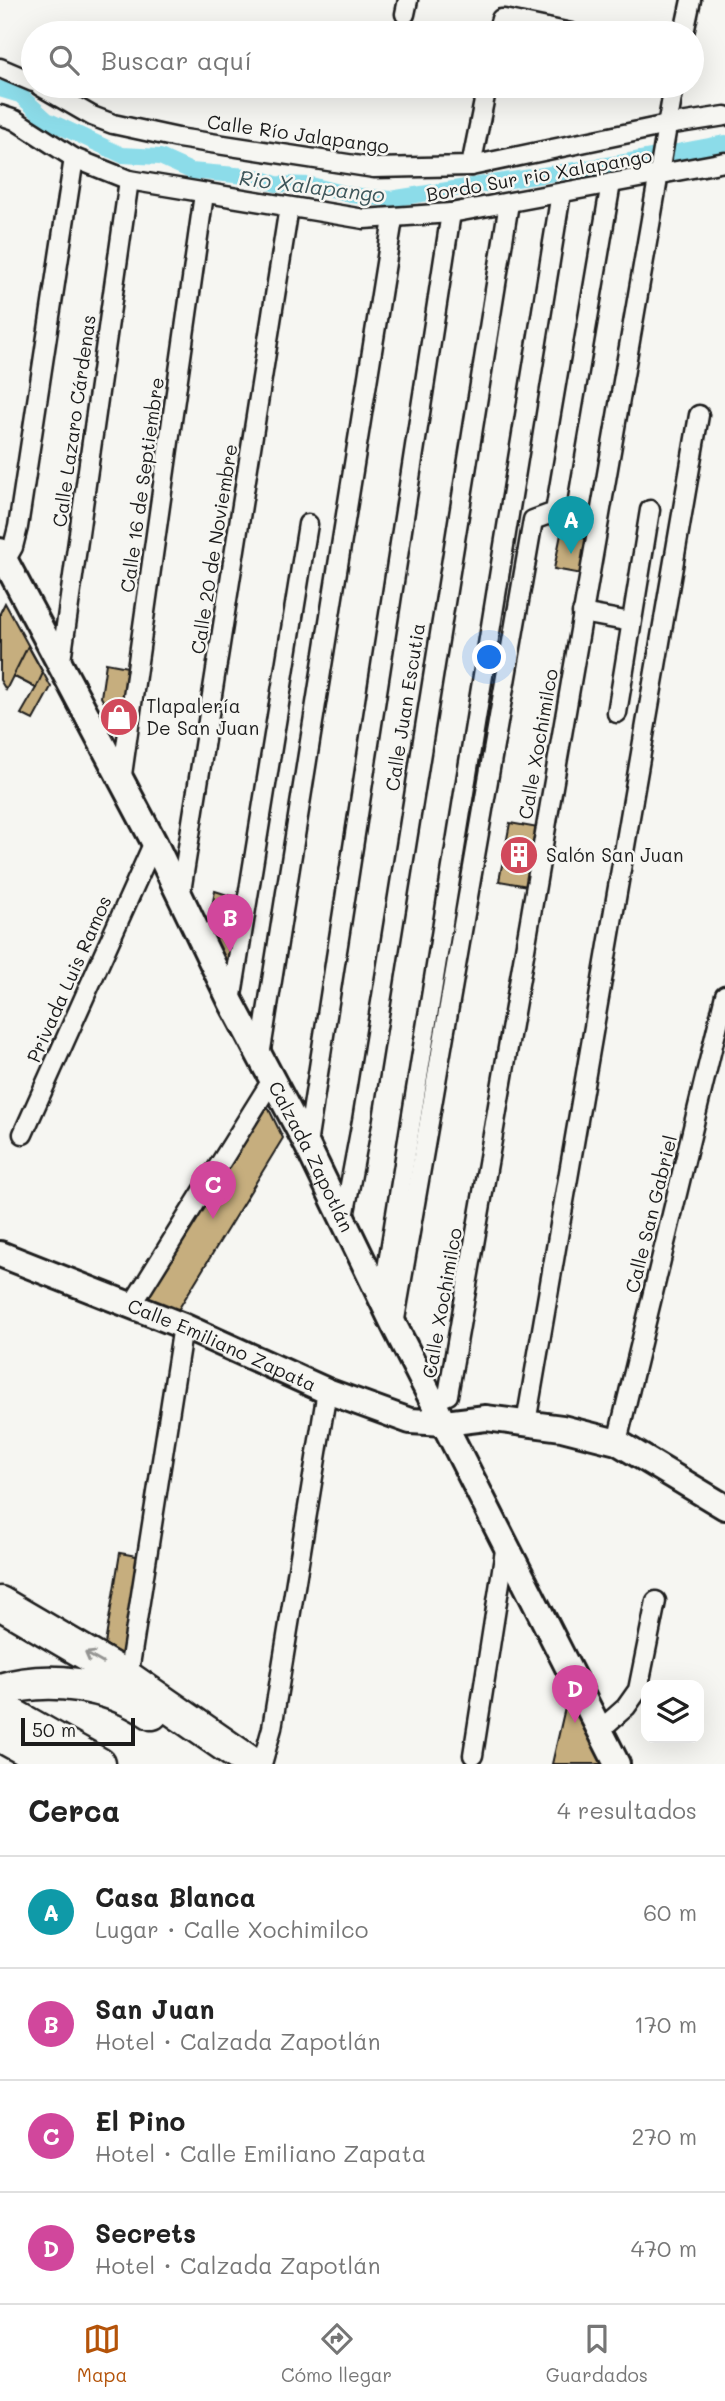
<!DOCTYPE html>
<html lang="es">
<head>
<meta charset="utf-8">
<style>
  :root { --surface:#fff; --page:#f6f6f6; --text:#222; --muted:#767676; --line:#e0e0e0; --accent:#b45309 }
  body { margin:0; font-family:Mali,sans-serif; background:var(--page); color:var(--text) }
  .controls { position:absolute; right:21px; bottom:21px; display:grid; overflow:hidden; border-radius:14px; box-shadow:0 7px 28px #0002 }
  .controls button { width:63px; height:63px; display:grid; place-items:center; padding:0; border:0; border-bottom:2px solid var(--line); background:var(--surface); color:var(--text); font:35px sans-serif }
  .scale { position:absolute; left:21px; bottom:18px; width:114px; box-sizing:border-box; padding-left:7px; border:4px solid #1c1c1c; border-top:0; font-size:19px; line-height:24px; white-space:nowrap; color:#1c1c1c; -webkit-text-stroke:5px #f6f6f2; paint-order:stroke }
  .you { position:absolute; left:490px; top:658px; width:24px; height:24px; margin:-18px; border:5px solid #fff; border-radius:50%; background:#1a73e8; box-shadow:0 0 0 10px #1a73e833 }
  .badge { display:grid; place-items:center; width:46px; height:46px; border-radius:50%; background:var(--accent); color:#fff; font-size:23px; font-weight:700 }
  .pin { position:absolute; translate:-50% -58px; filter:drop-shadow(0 2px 4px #0008) }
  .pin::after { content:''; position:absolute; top:37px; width:24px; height:21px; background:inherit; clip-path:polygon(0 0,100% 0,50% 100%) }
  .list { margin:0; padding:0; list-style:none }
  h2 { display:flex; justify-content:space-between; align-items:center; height:91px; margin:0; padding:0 28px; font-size:30px }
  h2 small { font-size:23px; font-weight:400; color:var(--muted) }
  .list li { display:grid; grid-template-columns:46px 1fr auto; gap:21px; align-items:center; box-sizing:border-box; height:112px; padding:0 28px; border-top:2px solid var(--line) }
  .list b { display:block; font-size:26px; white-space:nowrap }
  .list p { margin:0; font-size:23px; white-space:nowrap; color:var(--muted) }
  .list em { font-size:23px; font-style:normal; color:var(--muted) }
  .icon { flex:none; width:38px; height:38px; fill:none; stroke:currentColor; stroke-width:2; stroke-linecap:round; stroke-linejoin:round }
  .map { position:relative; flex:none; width:725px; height:1764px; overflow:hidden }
  .search { position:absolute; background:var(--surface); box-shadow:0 7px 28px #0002; left:21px; right:21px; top:21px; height:77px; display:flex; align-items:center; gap:18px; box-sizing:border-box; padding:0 24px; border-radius:38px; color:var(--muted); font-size:26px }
  .sheet { height:539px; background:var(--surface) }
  nav { display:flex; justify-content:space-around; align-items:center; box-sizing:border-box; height:98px; border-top:2px solid var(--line); background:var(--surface); font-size:19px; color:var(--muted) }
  nav a { display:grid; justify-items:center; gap:4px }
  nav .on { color:var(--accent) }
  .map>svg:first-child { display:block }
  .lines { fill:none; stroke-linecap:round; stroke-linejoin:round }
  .canal { stroke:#8cdce9; stroke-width:16 }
  .building { fill:#c6ae7e; stroke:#1c1c1c; stroke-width:2 }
  .street-casing { stroke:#1c1c1c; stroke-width:23 }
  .secondary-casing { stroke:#1c1c1c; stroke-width:30 }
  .highway-casing { stroke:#1c1c1c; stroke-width:37 }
  .street { stroke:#f6f6f2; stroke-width:18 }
  .secondary { stroke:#f6f6f2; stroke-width:24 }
  .highway { stroke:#f6f6f2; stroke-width:32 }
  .oneway { stroke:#949492 }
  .labels { text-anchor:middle; stroke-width:5; stroke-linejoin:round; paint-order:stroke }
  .street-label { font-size:19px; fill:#1c1c1c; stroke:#f6f6f2 }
  .poi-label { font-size:19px; fill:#1c1c1c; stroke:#f6f6f2; text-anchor:start }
  .water-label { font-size:21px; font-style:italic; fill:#3e565a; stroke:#f6f6f2 }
</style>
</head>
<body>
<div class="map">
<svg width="725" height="1764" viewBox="0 0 725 1764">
  <rect width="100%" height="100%" fill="#f6f6f2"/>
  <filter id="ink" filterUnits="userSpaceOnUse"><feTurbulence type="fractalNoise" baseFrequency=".0143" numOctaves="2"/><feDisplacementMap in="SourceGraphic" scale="14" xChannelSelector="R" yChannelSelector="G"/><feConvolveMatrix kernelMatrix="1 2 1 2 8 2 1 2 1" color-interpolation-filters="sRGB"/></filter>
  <g filter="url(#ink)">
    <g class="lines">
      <!-- canal -->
      <polyline class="canal" points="0,89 20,95 47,120 122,155 160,157 191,171 257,177 276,184 311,185 351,195 390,199 613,164 725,143"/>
    </g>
    <!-- building -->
    <g class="building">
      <polygon points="561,534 589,539 582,574 554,569"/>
      <polygon points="5,603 51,687 33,720 21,714 36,688 13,676 6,690 0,680 0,613"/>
      <polygon points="28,646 43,673 36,688 13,676"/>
      <polygon points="106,663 133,668 123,736 101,697"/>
      <polygon points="510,823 538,828 528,886 499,881"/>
      <polygon points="215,891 247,901 235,977 208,927"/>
      <polygon points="264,1099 283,1138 175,1315 143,1300"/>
      <polygon points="120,1553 142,1557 125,1657 105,1644"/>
      <polygon points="570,1686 604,1757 603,1764 552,1764"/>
    </g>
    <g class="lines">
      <!-- street casing -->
      <g class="street-casing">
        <g id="street">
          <polyline points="405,14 408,0"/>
          <polyline points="497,33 501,19 504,19 571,33"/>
          <polyline points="684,33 691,0"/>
          <polyline points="0,68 33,82"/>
          <polyline points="40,86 92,116 113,124 178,138 374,168 471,166 667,125 725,116"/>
          <polyline points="0,115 15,120 74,158 129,180 364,219 451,213 725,162"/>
          <polyline points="471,166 487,86"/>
          <polyline points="1,568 13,547 18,527 74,158"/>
          <polyline points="582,613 631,622"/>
          <polyline points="60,668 129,180"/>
          <polyline points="617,713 650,510"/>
          <polyline points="121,782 204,194"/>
          <polyline points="180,898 289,207"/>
          <polyline points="231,1002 308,524"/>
          <polyline points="260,1056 393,219"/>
          <polyline points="23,1134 154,842"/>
          <polyline points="307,1145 451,213"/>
          <polyline points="344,1217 362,1121 509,203"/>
          <polyline points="382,1300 561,193"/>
          <polyline points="132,1305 272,1080"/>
          <polyline points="394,1325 533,520 555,512 611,183"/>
          <polyline points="434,1401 448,1395 674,86"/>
          <polyline points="526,1423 699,415"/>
          <polyline points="617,1442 725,995"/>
          <polyline points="128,1678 183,1326"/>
          <polyline points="600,1730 626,1707 638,1690 656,1601"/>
          <polyline points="473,1755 506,1544"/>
          <polyline points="262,1764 272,1728 327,1391"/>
        </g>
      </g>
      <!-- secondary casing -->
      <g class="secondary-casing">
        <g id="secondary">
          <path id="s1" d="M0 551 154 842 231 1002 307 1145 394 1325 617 1764"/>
          <path id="s2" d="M0 1254 183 1326 327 1391 410 1421 445 1423 486 1418 562 1428 617 1442 725 1507"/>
        </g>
      </g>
      <!-- highway casing -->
      <g class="highway-casing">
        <g id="highway">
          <polyline points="0,1603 128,1678 252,1764"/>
          <path d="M0 1690C49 1675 109 1684 152 1713"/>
          <polyline points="0,1708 99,1764"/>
          <polyline points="0,1735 52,1764"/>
        </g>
      </g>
      <!-- street -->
      <use href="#street" class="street"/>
      <!-- secondary -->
      <use href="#secondary" class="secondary"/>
      <!-- highway -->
      <use href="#highway" class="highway"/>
    </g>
    <!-- one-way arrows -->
    <defs><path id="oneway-shaft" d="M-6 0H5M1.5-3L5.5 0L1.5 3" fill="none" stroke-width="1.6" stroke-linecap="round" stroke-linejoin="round" transform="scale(1.75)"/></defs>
    <use class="oneway" href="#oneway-shaft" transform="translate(94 1658) rotate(-150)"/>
  </g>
  <!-- icons -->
  <defs>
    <g id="shop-disc" transform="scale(2.0125)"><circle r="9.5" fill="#d1495b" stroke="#f6f6f2"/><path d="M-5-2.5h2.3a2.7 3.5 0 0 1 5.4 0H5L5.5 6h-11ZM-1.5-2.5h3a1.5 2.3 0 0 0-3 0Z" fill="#fff"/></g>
    <g id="building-disc" transform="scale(2.0125)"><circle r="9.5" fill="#d1495b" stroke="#f6f6f2"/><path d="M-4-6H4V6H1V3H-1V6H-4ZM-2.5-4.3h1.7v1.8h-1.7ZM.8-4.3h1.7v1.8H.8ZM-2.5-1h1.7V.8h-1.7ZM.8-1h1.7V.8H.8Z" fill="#fff"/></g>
  </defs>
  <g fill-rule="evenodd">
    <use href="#shop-disc" x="119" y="717"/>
    <use href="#building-disc" x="519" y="855"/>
  </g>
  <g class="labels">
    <!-- street labels -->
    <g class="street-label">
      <text transform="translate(298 134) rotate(8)" y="7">Calle Río Jalapango</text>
      <text transform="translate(539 175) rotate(-10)" y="7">Bordo Sur rio Xalapango</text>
      <text transform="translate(74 421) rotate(-82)" y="7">Calle Lazaro Cárdenas</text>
      <text transform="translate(142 485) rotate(-82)" y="7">Calle 16 de Septiembre</text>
      <text transform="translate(214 549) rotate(-81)" y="7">Calle 20 de Noviembre</text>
      <text transform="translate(405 707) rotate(-81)" y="7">Calle Juan Escutia</text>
      <text transform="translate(538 744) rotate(-80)" y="7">Calle Xochimilco</text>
      <text transform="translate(69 979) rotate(-66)" y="7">Privada Luis Ramos</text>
      <text dy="7" stroke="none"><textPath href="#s1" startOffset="681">Calzada Zapotlán</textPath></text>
      <text transform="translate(651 1214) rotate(-76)" y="7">Calle San Gabriel</text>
      <text transform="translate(442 1303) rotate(-80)" y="7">Calle Xochimilco</text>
      <text dy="7" stroke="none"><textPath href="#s2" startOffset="240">Calle Emiliano Zapata</textPath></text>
    </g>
    <!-- poi labels -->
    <g class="poi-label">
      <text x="146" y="713">Tlapalería<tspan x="146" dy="22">De San Juan</tspan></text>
      <text x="546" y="862">Salón San Juan</text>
    </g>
    <!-- water labels -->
    <g class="water-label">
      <text transform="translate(312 187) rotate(7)" y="7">Rio Xalapango</text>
    </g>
  </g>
</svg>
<div class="controls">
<button><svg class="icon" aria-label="layers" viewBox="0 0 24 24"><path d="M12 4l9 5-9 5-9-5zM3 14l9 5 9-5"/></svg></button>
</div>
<div class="scale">50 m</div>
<div class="you"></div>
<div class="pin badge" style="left:571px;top:554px;background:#0f9aa8">A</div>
<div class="pin badge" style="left:230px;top:952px;background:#d1479c">B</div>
<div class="pin badge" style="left:213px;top:1219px;background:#d1479c">C</div>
<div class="pin badge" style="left:575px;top:1723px;background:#d1479c">D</div>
<div class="search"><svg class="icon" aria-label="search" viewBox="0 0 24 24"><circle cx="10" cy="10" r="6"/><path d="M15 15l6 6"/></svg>Buscar aquí</div>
</div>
<section class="sheet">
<h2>Cerca<small>4 resultados</small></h2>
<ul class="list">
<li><span class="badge" style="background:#0f9aa8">A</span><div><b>Casa Blanca</b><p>Lugar · Calle Xochimilco</p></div><em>60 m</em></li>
<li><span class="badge" style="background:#d1479c">B</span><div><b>San Juan</b><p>Hotel · Calzada Zapotlán</p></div><em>170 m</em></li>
<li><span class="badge" style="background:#d1479c">C</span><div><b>El Pino</b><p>Hotel · Calle Emiliano Zapata</p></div><em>270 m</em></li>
<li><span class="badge" style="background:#d1479c">D</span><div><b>Secrets</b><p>Hotel · Calzada Zapotlán</p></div><em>470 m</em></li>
</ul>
</section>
<nav>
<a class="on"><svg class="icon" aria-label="map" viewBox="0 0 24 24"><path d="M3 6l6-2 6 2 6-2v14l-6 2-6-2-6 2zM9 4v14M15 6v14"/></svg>Mapa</a>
<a><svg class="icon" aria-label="directions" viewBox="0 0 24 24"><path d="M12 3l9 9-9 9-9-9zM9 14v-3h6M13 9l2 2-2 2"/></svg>Cómo llegar</a>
<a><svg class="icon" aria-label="saved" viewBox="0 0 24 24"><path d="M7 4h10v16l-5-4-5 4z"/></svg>Guardados</a>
</nav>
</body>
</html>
